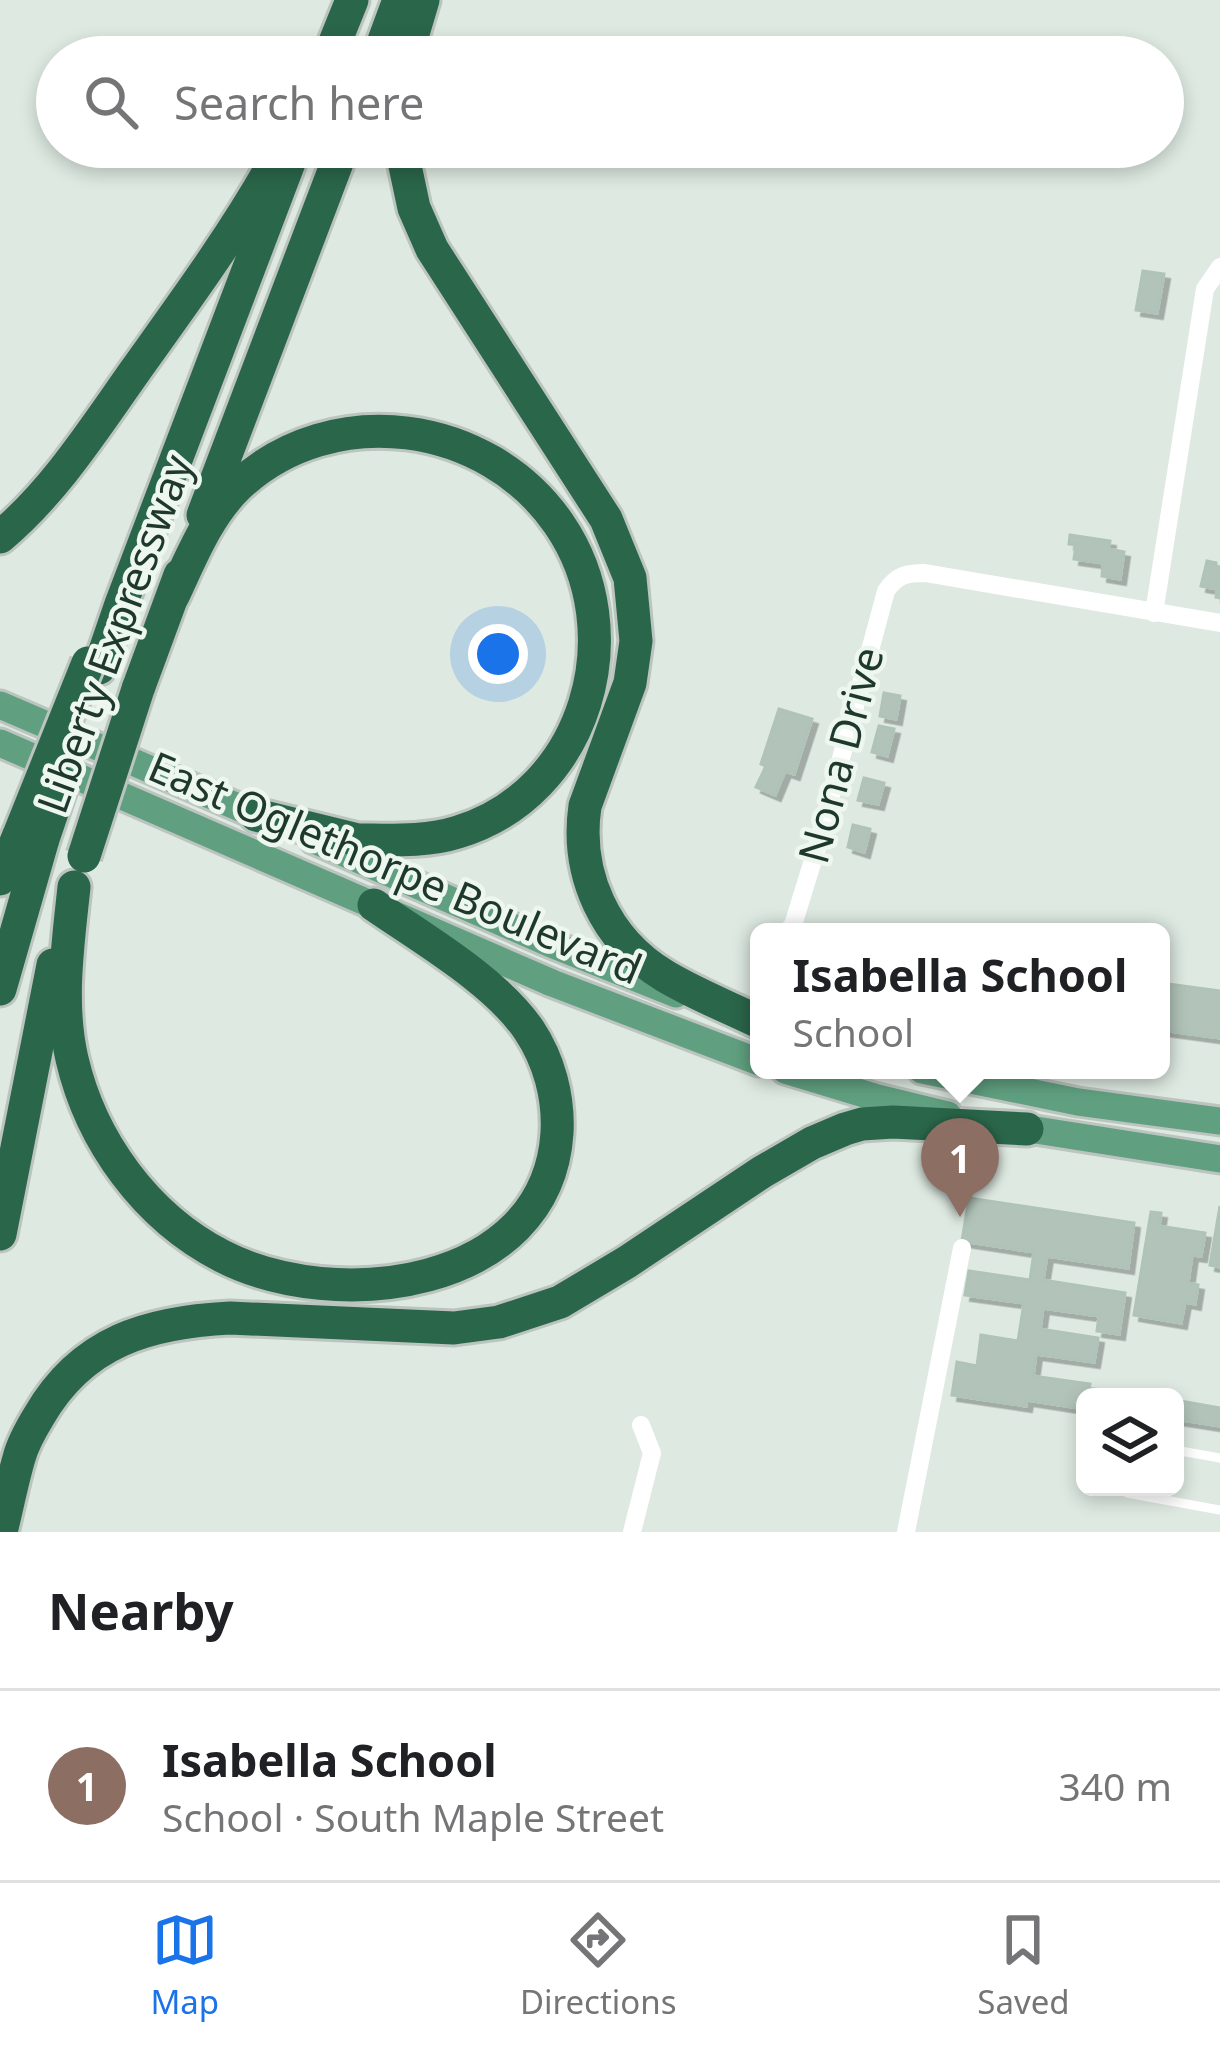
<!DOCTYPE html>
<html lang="en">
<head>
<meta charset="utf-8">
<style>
  :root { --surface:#fff; --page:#f2f2f2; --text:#202124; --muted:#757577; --line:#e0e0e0; --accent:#1a73e8 }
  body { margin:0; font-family:"Noto Sans",sans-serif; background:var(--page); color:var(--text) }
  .controls { position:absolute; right:36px; bottom:36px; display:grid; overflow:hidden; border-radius:18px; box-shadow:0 6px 18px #0003 }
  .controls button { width:108px; height:108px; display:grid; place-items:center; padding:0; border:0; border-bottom:3px solid var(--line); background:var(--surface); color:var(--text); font:60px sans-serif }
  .you { position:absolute; left:498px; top:654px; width:42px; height:42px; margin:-30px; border:9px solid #fff; border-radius:50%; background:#1a73e8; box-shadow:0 0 0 18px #1a73e833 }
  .badge { display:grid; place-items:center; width:78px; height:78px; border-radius:50%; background:var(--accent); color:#fff; font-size:39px; font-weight:700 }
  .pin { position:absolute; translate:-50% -99px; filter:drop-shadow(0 3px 6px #0008) }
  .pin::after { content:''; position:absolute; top:63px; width:42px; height:36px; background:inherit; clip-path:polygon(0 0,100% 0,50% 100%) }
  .popup { position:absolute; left:750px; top:923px; width:420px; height:156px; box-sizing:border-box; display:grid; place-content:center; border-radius:18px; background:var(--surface); filter:drop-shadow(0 3px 9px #0005); font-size:39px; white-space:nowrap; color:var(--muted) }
  .popup b { font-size:45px; color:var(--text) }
  .popup::after { content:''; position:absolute; left:50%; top:100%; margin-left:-24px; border:24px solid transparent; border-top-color:var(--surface) }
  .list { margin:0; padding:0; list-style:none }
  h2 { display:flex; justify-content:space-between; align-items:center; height:156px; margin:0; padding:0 48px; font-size:51px }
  h2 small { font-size:39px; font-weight:400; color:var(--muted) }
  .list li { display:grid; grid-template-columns:78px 1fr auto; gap:36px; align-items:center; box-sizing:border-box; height:192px; padding:0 48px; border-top:3px solid var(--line) }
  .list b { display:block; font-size:45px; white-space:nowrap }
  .list p { margin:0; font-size:39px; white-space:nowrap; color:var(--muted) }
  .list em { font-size:39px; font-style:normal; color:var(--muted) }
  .icon { flex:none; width:66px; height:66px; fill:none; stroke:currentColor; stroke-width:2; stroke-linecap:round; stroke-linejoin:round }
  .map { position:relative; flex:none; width:1220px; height:1532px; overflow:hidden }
  .search { position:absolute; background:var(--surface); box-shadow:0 6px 18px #0003; left:36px; right:36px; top:36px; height:132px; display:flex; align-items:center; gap:30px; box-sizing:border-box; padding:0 42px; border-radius:66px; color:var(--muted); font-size:45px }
  .sheet { height:348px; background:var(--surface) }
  nav { display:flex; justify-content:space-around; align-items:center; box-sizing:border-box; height:168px; border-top:3px solid var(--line); background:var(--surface); font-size:33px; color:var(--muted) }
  nav a { display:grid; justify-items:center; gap:6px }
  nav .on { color:var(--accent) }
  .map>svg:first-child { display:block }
  .building { fill:#b2c4b9; stroke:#afc3b6; stroke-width:3; filter:url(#shadow) }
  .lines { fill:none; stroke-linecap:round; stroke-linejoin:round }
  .primary-casing { stroke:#bcc4bf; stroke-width:33 }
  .highway-casing { stroke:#bcc4bf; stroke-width:39 }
  .lane { stroke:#fff; stroke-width:9 }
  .street { stroke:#fff; stroke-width:18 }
  .primary { stroke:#60a080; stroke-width:27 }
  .highway { stroke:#2a664a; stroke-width:33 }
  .highway-bridge-casing { stroke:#bcc4bf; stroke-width:39; stroke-linecap:butt }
  .highway-bridge { stroke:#2a664a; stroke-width:33 }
  .labels { text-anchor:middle; stroke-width:9; stroke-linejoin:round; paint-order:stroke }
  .street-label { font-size:42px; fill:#1e392b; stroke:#edf6ef }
</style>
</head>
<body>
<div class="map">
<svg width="1220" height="1532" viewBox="0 0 1220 1532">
  <defs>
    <filter id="shadow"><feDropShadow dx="5.5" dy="5.5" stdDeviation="0" flood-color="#0004"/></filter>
  </defs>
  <rect width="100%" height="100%" fill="#dde9e1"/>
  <!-- building -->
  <g class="building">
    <polygon points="1143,271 1164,274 1157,313 1136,310"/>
    <polygon points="1070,535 1110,541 1109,549 1124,552 1120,579 1102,576 1103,563 1074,559 1076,545 1069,544"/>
    <polygon points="1207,561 1216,563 1216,566 1220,567 1220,598 1216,597 1217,589 1201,586"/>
    <polygon points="884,693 900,696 896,719 880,716"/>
    <polygon points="779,709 812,719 794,774 785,771 775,795 756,787 766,766 761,764"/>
    <polygon points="879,726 894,729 887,756 872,752"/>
    <polygon points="864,778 884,783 878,804 858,800"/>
    <polygon points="853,825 870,829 864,852 848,847"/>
    <polygon points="1161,983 1220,991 1220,1038 1161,1030"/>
    <polygon points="969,1198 1134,1223 1128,1268 1047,1256 1043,1280 1125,1293 1119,1334 1097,1331 1099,1316 1043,1308 1040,1329 1098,1338 1094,1362 1036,1354 1033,1376 1090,1384 1088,1397 1085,1397 1085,1409 1027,1400 1026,1406 952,1395 957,1362 977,1366 981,1335 1018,1341 1024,1303 965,1295 969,1271 1030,1280 1034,1252 962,1241"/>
    <polygon points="1220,1206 1220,1267 1210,1265"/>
    <polygon points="1151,1212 1161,1213 1159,1226 1205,1233 1201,1256 1192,1255 1188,1283 1198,1285 1195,1304 1185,1302 1181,1323 1134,1315"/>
    <polygon points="1175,1400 1220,1408 1220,1426 1175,1419"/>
  </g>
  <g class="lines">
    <!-- primary casing -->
    <g class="primary-casing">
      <g id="primary">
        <polyline points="0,705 273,822"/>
        <polyline points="0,743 552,983 759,1062"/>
        <polyline points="314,840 551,944 676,994"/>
        <polyline points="785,1070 874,1097 948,1115"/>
        <polyline points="922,1070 1078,1102 1220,1121"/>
        <polyline points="1010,1126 1220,1159"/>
      </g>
    </g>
    <!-- highway casing -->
    <g class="highway-casing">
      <g id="highway">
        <polyline points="329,57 352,0"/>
        <polyline points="378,57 399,0"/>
        <polyline points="406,57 423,0"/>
        <path d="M401 147 414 208 432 249 606 519 630 578 636 641 630 683 585 806C575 874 605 940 665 976 695 994 728 1007 759 1022"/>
        <polyline points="203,515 343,147"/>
        <path d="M0 537C54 492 94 429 135 371 182 305 230 240 270 170"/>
        <path d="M173 596C191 558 207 516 238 486 332 398 488 420 559 524 633 632 587 793 458 832 427 842 390 840 358 840L256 815"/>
        <polyline points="99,668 121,604 295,147"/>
        <polyline points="138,689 180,575"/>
        <polyline points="0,879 19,835"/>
        <path d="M74 887C68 944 59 1003 72 1059 91 1141 146 1217 222 1256 334 1314 547 1290 557 1133 559 1097 549 1060 529 1030 496 981 423 939 374 905"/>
        <polyline points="0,989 43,839"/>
        <polyline points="0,1234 53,965"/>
        <path d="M1 1532C7 1508 12 1482 19 1458 23 1443 31 1429 39 1416 82 1341 149 1322 230 1318L454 1328 499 1322 560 1302 627 1262 762 1172 812 1143 845 1129 862 1124 893 1122 1027 1129"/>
      </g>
    </g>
    <!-- lane -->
    <g class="lane">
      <polyline points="1175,1450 1220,1458"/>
      <polyline points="1123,1487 1127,1493 1220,1510"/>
    </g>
    <!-- street -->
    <g class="street">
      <polyline points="1154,613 1205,289 1220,267"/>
      <path d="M786 932 793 925 818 844 886 591C897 575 906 573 925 573L1220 623"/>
      <polyline points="632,1532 652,1453 641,1425"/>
      <polyline points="906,1532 962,1248"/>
    </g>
    <!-- primary -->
    <use href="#primary" class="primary"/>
    <!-- highway -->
    <use href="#highway" class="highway"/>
    <!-- highway-bridge casing -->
    <g class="highway-bridge-casing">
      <g id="highway-bridge">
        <polyline points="19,835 88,663"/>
        <polyline points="43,839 62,783"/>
        <polyline points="84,856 138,689"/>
      </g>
    </g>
    <!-- highway-bridge -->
    <use href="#highway-bridge" class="highway-bridge"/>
  </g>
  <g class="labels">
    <!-- street labels -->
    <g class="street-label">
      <text transform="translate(115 634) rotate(-70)" y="15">Liberty Expressway</text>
      <text transform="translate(841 755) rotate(-75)" y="15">Nona Drive</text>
      <text transform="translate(395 868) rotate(23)" y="15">East Oglethorpe Boulevard</text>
    </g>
  </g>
</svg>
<div class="controls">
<button><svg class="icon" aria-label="layers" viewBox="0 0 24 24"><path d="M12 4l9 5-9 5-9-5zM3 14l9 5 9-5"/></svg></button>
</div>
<div class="you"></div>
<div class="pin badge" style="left:960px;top:1217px;background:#8d6e63">1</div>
<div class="popup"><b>Isabella School</b>School</div>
<div class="search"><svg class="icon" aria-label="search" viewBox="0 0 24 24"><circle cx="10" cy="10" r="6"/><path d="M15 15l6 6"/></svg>Search here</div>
</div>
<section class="sheet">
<h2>Nearby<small></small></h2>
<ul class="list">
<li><span class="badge" style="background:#8d6e63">1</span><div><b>Isabella School</b><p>School · South Maple Street</p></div><em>340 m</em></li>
</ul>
</section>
<nav>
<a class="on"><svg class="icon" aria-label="map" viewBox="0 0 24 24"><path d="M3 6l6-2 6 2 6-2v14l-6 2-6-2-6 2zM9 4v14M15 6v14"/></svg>Map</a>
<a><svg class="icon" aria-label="directions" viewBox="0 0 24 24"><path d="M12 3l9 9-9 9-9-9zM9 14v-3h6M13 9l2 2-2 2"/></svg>Directions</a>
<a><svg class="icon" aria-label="saved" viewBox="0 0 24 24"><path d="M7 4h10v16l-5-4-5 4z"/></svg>Saved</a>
</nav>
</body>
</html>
